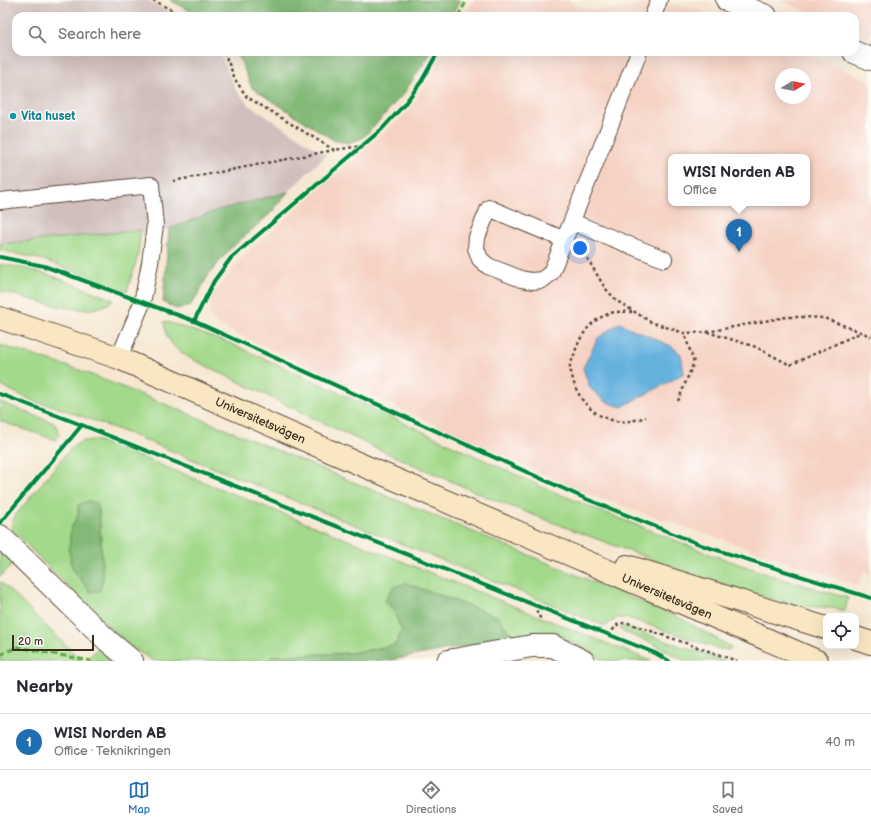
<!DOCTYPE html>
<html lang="en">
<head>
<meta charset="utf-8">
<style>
  :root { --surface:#fff; --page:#f2f2f3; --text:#2b2b33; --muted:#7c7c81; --line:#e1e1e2; --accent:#1f6fb2 }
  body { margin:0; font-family:"Balsamiq Sans",sans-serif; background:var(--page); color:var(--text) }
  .controls { position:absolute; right:12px; bottom:12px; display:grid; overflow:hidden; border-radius:8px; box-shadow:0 4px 16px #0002 }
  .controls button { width:36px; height:36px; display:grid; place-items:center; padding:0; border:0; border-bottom:1px solid var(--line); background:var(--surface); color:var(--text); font:20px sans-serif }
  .compass { position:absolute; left:775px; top:68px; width:36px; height:36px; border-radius:50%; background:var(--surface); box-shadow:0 4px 16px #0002; rotate:80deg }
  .scale { position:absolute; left:12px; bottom:10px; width:82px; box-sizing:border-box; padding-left:4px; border:2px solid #3b2a1e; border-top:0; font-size:11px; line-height:14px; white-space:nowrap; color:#3b2a1e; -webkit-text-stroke:3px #fdfcf7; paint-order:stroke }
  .you { position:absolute; left:580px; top:248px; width:14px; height:14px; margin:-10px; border:3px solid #fff; border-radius:50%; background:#1a73e8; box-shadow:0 0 0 6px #1a73e833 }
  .badge { display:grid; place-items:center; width:26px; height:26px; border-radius:50%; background:var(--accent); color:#fff; font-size:13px; font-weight:700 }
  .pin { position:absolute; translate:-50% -33px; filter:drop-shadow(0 1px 2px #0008) }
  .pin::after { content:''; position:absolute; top:21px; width:14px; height:12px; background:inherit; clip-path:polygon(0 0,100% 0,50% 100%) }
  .popup { position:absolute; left:668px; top:154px; width:142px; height:52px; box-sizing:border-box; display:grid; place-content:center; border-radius:8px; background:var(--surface); filter:drop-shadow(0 1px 3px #0005); font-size:13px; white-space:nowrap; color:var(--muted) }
  .popup b { font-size:15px; color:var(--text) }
  .popup::after { content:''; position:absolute; left:50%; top:100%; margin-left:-8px; border:8px solid transparent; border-top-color:var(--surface) }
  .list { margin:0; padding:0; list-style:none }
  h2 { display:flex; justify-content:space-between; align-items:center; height:52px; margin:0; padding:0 16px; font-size:17px }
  h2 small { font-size:13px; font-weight:400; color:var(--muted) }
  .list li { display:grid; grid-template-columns:26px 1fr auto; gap:12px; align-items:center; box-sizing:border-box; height:56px; padding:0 16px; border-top:1px solid var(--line) }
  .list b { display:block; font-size:15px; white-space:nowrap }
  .list p { margin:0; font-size:13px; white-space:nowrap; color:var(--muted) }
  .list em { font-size:13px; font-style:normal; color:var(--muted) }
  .icon { flex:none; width:22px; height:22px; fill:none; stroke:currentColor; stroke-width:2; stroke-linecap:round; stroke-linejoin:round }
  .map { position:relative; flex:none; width:871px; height:661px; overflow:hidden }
  .search { position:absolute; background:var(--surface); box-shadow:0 4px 16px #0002; left:12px; right:12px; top:12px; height:44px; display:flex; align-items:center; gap:10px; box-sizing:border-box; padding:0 14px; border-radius:12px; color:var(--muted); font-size:15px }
  .sheet { height:108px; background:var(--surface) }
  nav { display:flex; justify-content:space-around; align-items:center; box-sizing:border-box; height:56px; border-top:1px solid var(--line); background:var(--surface); font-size:11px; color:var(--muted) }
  nav a { display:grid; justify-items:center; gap:2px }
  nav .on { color:var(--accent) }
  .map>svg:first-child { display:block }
  .built { fill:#f6d2c4; fill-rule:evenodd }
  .industrial { fill:#d1bfbe }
  .green { fill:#a3d98b; stroke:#6f8254; fill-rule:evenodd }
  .forest { fill:#82b977; stroke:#5e724a }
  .water { fill:#66b2df; stroke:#506e7e }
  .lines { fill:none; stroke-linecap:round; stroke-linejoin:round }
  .lane-casing { stroke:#574639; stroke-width:18 }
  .street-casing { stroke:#574639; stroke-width:24 }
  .secondary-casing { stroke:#574639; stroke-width:24 }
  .path { stroke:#574639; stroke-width:2.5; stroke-dasharray:3 3; stroke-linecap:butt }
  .lane { stroke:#fff; stroke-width:16 }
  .street { stroke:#fff; stroke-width:22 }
  .secondary { stroke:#f9e7c3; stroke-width:22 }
  .quiet { stroke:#55ab43; stroke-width:3; stroke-dasharray:6 3; stroke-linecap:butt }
  .cycleway-casing { stroke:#fdfcf7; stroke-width:6 }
  .cycleway { stroke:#00873e; stroke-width:4 }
  .culture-dot { fill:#0f9aa8; stroke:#fdfcf7; stroke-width:1.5 }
  .labels { text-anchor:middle; stroke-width:3; stroke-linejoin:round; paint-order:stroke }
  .culture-label { font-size:12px; font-weight:bold; fill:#0d838f; stroke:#fdfcf7; text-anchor:start }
  .street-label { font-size:12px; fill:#3b2a1e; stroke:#fdfcf7 }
</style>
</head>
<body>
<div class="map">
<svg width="871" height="661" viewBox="0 0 871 661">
  <rect width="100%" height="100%" fill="#fdfcf7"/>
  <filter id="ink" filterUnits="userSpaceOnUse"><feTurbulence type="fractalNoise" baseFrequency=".025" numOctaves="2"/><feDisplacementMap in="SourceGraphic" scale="8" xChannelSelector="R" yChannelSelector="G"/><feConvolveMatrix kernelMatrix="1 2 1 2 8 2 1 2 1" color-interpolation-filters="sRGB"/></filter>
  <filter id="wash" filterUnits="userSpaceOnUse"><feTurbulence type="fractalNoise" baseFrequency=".012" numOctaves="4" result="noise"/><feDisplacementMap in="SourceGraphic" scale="16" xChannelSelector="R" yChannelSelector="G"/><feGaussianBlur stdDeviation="0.9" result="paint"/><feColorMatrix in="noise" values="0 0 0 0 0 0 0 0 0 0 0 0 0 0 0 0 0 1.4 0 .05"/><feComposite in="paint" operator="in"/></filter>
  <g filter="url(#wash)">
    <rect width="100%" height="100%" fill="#f6e7d1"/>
    <!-- built -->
    <g class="built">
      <polygon points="474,0 567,0 578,7 587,9 598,10 621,8 638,5 670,3 700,11 712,16 465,16"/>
      <polygon points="777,0 871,0 871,38 855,32 855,16 817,16"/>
      <path d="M444 52H800L871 81V574L863 571 859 586 582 492 218 325 211 317 210 305 213 294 246 253 410 110ZM781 74H805V98H781ZM671 157H807V203H671Z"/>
    </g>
    <!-- industrial -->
    <polygon class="industrial" points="0,0 148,0 177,16 16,16 16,52 219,52 236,90 249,105 326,155 288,192 218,210 169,229 0,244"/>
    <!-- green -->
    <g class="green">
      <polygon points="141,230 138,255 127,291 44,260 0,250 0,244"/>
      <path d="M0 264 28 269 55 277 114 300C109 303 103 307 97 308 74 314 24 297 0 291Z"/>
      <path d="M164 321 225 341 318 383 549 490 710 554 779 578 848 598 845 611 832 608 801 606 757 595 683 571 570 529 487 497 371 446 190 358C174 348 165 341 164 321Z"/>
      <polygon points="0,345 79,370 180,410 680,618 731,647 729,650 720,649 628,618 617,618 605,626 127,433 51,405 37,403 0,385"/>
      <polygon points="0,402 54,423 58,428 59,435 56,440 0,421"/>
      <path d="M91 440 101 441 651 661H605L582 647 557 635H531L513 637 497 616 385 600 393 610 402 631 395 645 352 653 272 656 270 661H154L136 650 107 626 12 530V523L15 516 70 449 80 442ZM99 509 103 578 69 550 71 528 78 516Z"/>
      <polygon points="0,553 10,556 15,561 0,577"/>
      <polygon points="0,581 82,661 0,661"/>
      <polygon points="621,627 625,627 725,661 685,661 652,643 623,632 620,629"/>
      <polygon points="100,646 118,661 85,661"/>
    </g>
    <!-- forest -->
    <g class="forest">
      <polygon points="170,0 460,0 451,16 199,16"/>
      <polygon points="237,52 431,52 404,93 363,138 348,143 335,141 252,88"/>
      <polygon points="288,192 272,212 230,249 209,274 198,294 190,306 176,309 163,302 169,229 218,210"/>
      <polygon points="88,501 97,503 99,509 103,578 100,591 90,592 72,568 69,550 71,528 78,516 78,505"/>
      <polygon points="406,583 497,616 513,637 386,661 270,661 272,656 352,653 395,645 402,631 393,610 385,600 393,587"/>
    </g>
    <!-- water -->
    <path class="water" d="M619 323 671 346 681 354 684 373C664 386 642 395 622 407L606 402 590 388 583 368 598 338Z"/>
  </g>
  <g filter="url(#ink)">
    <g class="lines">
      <!-- lane casing -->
      <g class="lane-casing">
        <g id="lane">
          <polyline points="653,16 659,0"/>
          <polyline points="0,201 151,185 155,225 150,263 142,303 119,358"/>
          <polyline points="572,222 664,259"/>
          <polyline points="565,240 489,208 477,237 476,248 480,259 488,266 521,279 532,281 542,280 551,273 594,166 639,52"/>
        </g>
      </g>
      <!-- street casing -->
      <g class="street-casing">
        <g id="street">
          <polyline points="727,0 766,16"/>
          <polyline points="854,52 871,59"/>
          <polyline points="0,536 108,641 132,661"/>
          <polyline points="448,661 532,646 553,646 583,661"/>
        </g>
      </g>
      <!-- secondary casing -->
      <g class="secondary-casing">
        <g id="secondary">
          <path id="s1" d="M0 318 119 358 341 456 817 661"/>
          <polyline points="627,566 826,628"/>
          <polyline points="856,638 871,643"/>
        </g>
      </g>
      <!-- path -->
      <g class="path">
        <polyline points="153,0 183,16"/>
        <polyline points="224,52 236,81 247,97 334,150 361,146"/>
        <polyline points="173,181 334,150"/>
        <polyline points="584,253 605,288 617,301 651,322 684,333 707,332 786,317 804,317 824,318 871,336"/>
        <path d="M632 312C626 312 617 311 611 313 591 319 580 335 574 355 573 358 570 363 570 366 570 369 571 373 572 375 576 398 593 417 616 421 626 423 636 420 646 417"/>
        <polyline points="707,332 756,347 790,365 862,332"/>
        <polyline points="678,401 694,362 684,333"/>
        <polyline points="534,605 541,620"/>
        <path d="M610 636C614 627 617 622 628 623L737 661"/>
      </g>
      <!-- lane -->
      <use href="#lane" class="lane"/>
      <!-- street -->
      <use href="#street" class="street"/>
      <!-- secondary -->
      <use href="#secondary" class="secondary"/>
      <!-- quiet -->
      <g class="quiet">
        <polyline points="458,16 467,0"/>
        <polyline points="0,655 17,647 91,661"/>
      </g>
      <!-- cycleway casing -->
      <g class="cycleway-casing">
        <g id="cycleway">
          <polyline points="0,257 44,266 194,321 584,498 704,546 871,598"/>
          <polyline points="194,321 214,281 231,258 382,129 403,106 421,82 438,52"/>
          <polyline points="0,394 82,425 655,653 669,661"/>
          <polyline points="0,523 82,425"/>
        </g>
      </g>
      <!-- cycleway -->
      <use href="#cycleway" class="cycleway"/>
    </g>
  </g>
  <!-- markers -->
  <circle class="culture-dot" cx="13" cy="116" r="4"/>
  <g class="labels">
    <!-- culture labels -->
    <g class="culture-label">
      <text x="21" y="120">Vita huset</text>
    </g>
    <!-- street labels -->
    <g class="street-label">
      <text dy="4" stroke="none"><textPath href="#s1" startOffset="280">Universitetsvägen</textPath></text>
      <text dy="4" stroke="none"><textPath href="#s1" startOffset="723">Universitetsvägen</textPath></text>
    </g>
  </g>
</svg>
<div class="controls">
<button><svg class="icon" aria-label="locate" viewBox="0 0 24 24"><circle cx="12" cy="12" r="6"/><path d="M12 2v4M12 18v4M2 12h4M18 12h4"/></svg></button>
</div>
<svg class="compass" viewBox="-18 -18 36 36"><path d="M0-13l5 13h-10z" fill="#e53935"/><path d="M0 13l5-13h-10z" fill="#7c7c81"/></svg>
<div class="scale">20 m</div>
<div class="you"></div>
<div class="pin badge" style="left:739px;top:252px">1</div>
<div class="popup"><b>WISI Norden AB</b>Office</div>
<div class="search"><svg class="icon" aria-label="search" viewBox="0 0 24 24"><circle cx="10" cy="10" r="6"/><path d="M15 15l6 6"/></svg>Search here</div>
</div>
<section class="sheet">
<h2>Nearby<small></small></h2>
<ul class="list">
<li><span class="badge">1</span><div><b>WISI Norden AB</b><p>Office · Teknikringen</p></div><em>40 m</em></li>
</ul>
</section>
<nav>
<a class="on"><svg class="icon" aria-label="map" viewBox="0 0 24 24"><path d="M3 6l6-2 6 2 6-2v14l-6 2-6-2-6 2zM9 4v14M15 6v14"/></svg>Map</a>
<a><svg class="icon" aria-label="directions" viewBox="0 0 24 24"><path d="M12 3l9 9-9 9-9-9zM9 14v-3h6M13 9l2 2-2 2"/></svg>Directions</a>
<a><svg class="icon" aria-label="saved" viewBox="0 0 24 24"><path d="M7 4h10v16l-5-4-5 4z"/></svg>Saved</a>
</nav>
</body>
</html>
